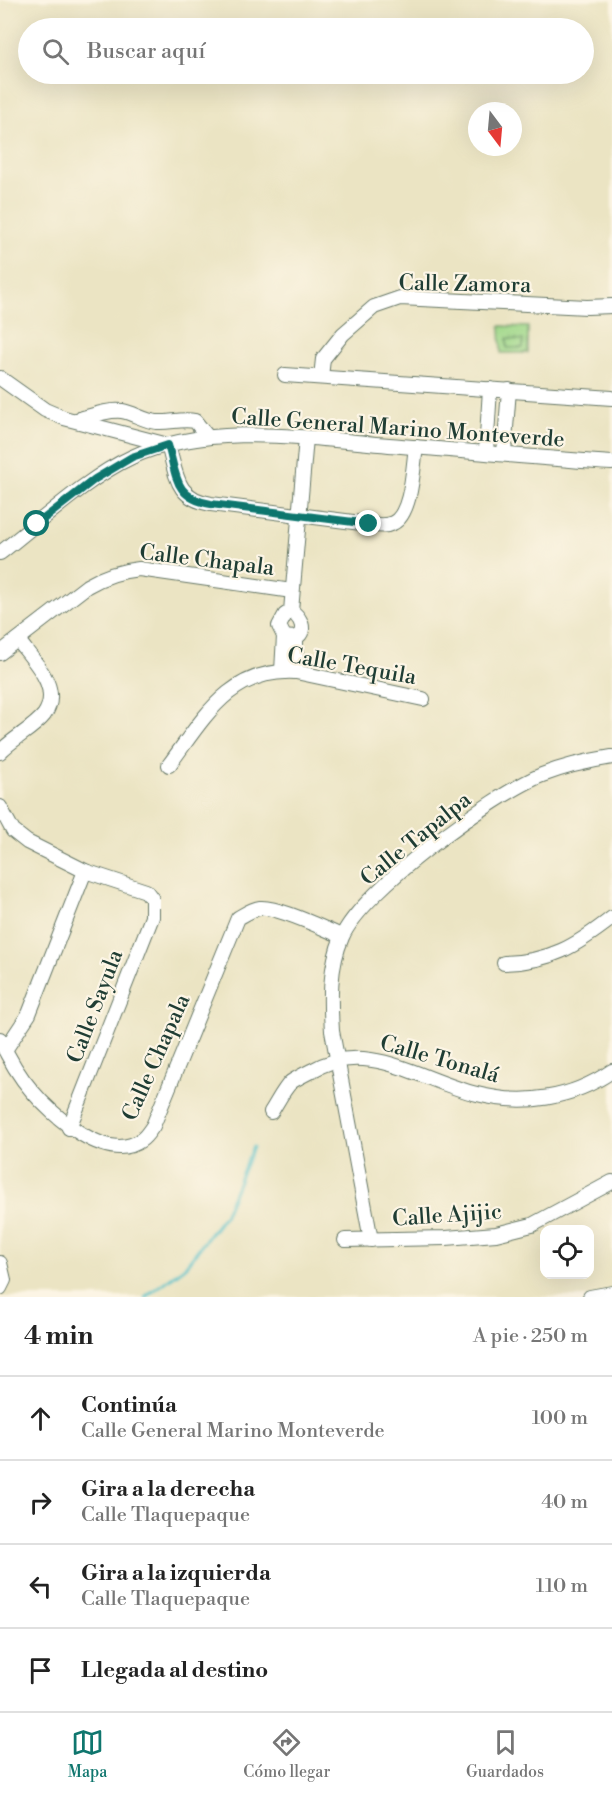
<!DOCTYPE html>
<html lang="es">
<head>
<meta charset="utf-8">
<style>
  :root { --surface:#fff; --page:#f2f2f2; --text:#222; --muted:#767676; --line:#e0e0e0; --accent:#0f766e }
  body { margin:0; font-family:"Libre Bodoni",serif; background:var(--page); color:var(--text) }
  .controls { position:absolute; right:18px; bottom:18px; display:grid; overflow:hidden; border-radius:12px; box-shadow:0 6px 24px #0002 }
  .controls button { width:54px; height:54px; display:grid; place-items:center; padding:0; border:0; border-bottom:2px solid var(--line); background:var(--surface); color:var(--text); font:30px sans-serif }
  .compass { position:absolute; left:468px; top:102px; width:54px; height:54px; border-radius:50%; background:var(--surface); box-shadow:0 6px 24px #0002; rotate:164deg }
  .stop { position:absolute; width:18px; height:18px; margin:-14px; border:4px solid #0f766e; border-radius:50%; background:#fff }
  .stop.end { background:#0f766e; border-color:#fff; box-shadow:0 2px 6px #0008 }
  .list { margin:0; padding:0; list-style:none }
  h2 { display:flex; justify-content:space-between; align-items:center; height:78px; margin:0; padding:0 24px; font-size:26px }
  h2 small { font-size:20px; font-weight:400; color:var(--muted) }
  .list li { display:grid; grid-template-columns:39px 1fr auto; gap:18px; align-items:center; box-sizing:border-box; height:84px; padding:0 24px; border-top:2px solid var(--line) }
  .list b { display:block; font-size:22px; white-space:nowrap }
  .list p { margin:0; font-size:20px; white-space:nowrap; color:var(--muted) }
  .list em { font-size:20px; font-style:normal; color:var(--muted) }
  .icon { flex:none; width:33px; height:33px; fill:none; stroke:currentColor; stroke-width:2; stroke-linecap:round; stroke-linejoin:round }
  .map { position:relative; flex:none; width:612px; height:1297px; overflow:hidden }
  .search { position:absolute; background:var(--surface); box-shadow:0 6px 24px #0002; left:18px; right:18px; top:18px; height:66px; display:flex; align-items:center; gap:15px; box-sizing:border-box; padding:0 21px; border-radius:33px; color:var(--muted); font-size:22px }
  .sheet { height:414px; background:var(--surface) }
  nav { display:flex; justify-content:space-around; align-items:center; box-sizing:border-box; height:84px; border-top:2px solid var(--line); background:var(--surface); font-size:16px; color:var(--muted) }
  nav a { display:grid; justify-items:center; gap:3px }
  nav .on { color:var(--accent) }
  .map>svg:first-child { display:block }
  .park { fill:url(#park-tufts); stroke:#608a5f; stroke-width:1.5 }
  .pitch { fill:#a0d88a; stroke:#608a5f; stroke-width:1.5 }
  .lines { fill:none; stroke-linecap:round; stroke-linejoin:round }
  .stream { stroke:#53c1c9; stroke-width:3 }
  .minor-casing { stroke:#676; stroke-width:16 }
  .minor { stroke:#fff; stroke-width:14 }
  .route { stroke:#0f766e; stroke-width:8 }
  .labels { text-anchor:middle; stroke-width:4.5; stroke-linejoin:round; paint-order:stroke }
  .street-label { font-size:22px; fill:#1f3d34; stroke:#fcf5e5 }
</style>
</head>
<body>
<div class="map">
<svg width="612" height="1297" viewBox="0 0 612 1297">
  <defs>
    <pattern id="park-tufts" width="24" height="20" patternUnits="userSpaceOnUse" patternTransform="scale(1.5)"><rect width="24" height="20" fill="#a0d88a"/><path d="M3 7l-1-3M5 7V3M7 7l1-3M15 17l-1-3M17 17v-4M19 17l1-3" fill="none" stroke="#89ba78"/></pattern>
  </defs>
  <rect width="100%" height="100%" fill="#fcf5e5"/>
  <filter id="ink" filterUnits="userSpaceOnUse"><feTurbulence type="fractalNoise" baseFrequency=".0167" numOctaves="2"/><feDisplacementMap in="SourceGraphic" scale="12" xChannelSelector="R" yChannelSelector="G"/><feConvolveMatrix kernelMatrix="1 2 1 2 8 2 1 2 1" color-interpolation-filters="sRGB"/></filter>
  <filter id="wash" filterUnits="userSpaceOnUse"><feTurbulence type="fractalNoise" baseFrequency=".008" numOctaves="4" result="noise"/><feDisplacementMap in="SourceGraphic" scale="24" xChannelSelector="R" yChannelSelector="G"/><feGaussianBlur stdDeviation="1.35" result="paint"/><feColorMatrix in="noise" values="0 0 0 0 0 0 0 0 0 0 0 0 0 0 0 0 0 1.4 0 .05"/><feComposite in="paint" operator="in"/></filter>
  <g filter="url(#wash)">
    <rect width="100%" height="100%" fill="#ebe4c3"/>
    <!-- park -->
    <polygon class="park" points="500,326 528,327 528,353 501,353"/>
    <!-- pitch -->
    <polygon class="pitch" points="507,339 523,340 523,348 507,348"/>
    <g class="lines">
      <!-- stream -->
      <polyline class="stream" points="145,1297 184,1268 224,1216 253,1147"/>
    </g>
  </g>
  <g filter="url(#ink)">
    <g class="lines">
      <!-- minor casing -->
      <g class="minor-casing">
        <g id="minor">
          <polyline points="285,375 612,398"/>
          <polyline points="321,377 323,359 343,334 374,307 400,298 587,307 612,306"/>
          <path d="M0 378 45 410 64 418 168 445C177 475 175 498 211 504L369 524C377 525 385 527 393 523 412 514 413 466 416 447"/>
          <path d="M76 420C89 417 107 409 122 411 134 413 144 421 157 422 170 423 182 418 195 421L207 436"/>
          <polyline points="486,452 490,389"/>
          <polyline points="504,453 509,390"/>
          <path d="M0 553C39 523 88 477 132 457 210 422 307 438 389 445 464 451 538 458 612 463"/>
          <polyline points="291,611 306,438"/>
          <path d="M291 611C308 622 305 644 284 636L279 626 285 615Z"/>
          <polyline points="296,637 296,672"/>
          <path d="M0 653 87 586C104 576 119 571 139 569L292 591"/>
          <polyline points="282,671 284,636"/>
          <path d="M0 752C12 739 34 728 44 715 63 688 33 661 18 640"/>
          <path d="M169 765C204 718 230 668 296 672L423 699"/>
          <polyline points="0,807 13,831 27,842 85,871 146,891 152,899 152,917 69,1128"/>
          <path d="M504 963C550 962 576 946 612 918"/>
          <path d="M0 1039C8 1057 19 1076 32 1091 52 1115 107 1165 141 1140 146 1137 150 1130 153 1126L238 918C245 914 252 909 260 908 277 906 324 929 342 936"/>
          <polyline points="5,1050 29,1014 85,871"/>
          <path d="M271 1112C277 1103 283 1090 291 1082 297 1078 305 1074 311 1071 368 1038 421 1081 477 1094 524 1106 571 1099 612 1071"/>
          <polyline points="345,1240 446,1238 496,1234 532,1225 612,1182"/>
          <path d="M371 1240 332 1031C330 1000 329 967 342 937 362 890 493 795 542 775 565 766 587 761 612 757"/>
          <polyline points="0,1263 4,1280 0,1288"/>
          <polyline points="590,1297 612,1293"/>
        </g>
      </g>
      <!-- minor -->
      <use href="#minor" class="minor"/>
    </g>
  </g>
  <g class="lines" filter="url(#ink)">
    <!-- route -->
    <path class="route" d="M37 524 95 479 132 457 168 445C177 476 174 498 211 504L369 524"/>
  </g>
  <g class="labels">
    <!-- street labels -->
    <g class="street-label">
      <text transform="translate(465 283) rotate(1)" y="8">Calle Zamora</text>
      <text transform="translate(398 427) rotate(4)" y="8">Calle General Marino Monteverde</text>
      <text transform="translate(207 559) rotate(7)" y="8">Calle Chapala</text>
      <text transform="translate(352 665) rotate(10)" y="8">Calle Tequila</text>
      <text transform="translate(415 838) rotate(-39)" y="8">Calle Tapalpa</text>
      <text transform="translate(94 1006) rotate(-69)" y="8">Calle Sayula</text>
      <text transform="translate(155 1057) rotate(-66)" y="8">Calle Chapala</text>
      <text transform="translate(440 1058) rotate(16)" y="8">Calle Tonalá</text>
      <text transform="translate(447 1214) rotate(-4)" y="8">Calle Ajijic</text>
    </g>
  </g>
</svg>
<div class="controls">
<button><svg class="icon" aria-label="locate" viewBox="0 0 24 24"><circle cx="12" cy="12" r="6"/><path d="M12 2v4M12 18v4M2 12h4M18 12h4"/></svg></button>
</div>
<svg class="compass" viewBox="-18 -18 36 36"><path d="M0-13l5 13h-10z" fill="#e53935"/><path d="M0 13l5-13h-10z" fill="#767676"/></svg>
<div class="stop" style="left:37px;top:524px"></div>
<div class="stop end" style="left:369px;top:524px"></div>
<div class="search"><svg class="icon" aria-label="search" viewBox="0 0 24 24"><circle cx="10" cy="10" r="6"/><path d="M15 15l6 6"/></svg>Buscar aquí</div>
</div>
<section class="sheet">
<h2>4 min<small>A pie · 250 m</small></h2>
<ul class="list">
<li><svg class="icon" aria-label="ahead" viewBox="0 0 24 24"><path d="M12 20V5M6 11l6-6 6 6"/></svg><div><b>Continúa</b><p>Calle General Marino Monteverde</p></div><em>100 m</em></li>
<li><svg class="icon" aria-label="right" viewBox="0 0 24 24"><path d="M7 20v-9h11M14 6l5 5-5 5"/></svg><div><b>Gira a la derecha</b><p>Calle Tlaquepaque</p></div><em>40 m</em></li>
<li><svg class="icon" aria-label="left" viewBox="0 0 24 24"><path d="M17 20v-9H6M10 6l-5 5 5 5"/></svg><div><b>Gira a la izquierda</b><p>Calle Tlaquepaque</p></div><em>110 m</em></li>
<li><svg class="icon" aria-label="arrive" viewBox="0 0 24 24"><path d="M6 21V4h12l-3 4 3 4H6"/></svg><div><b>Llegada al destino</b></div></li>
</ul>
</section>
<nav>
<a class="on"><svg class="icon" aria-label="map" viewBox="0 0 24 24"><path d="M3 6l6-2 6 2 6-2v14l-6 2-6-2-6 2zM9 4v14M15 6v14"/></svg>Mapa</a>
<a><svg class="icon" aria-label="directions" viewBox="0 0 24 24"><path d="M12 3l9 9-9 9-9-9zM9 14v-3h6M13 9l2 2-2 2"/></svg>Cómo llegar</a>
<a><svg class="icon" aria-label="saved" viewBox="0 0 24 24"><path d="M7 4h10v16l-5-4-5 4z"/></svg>Guardados</a>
</nav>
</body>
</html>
